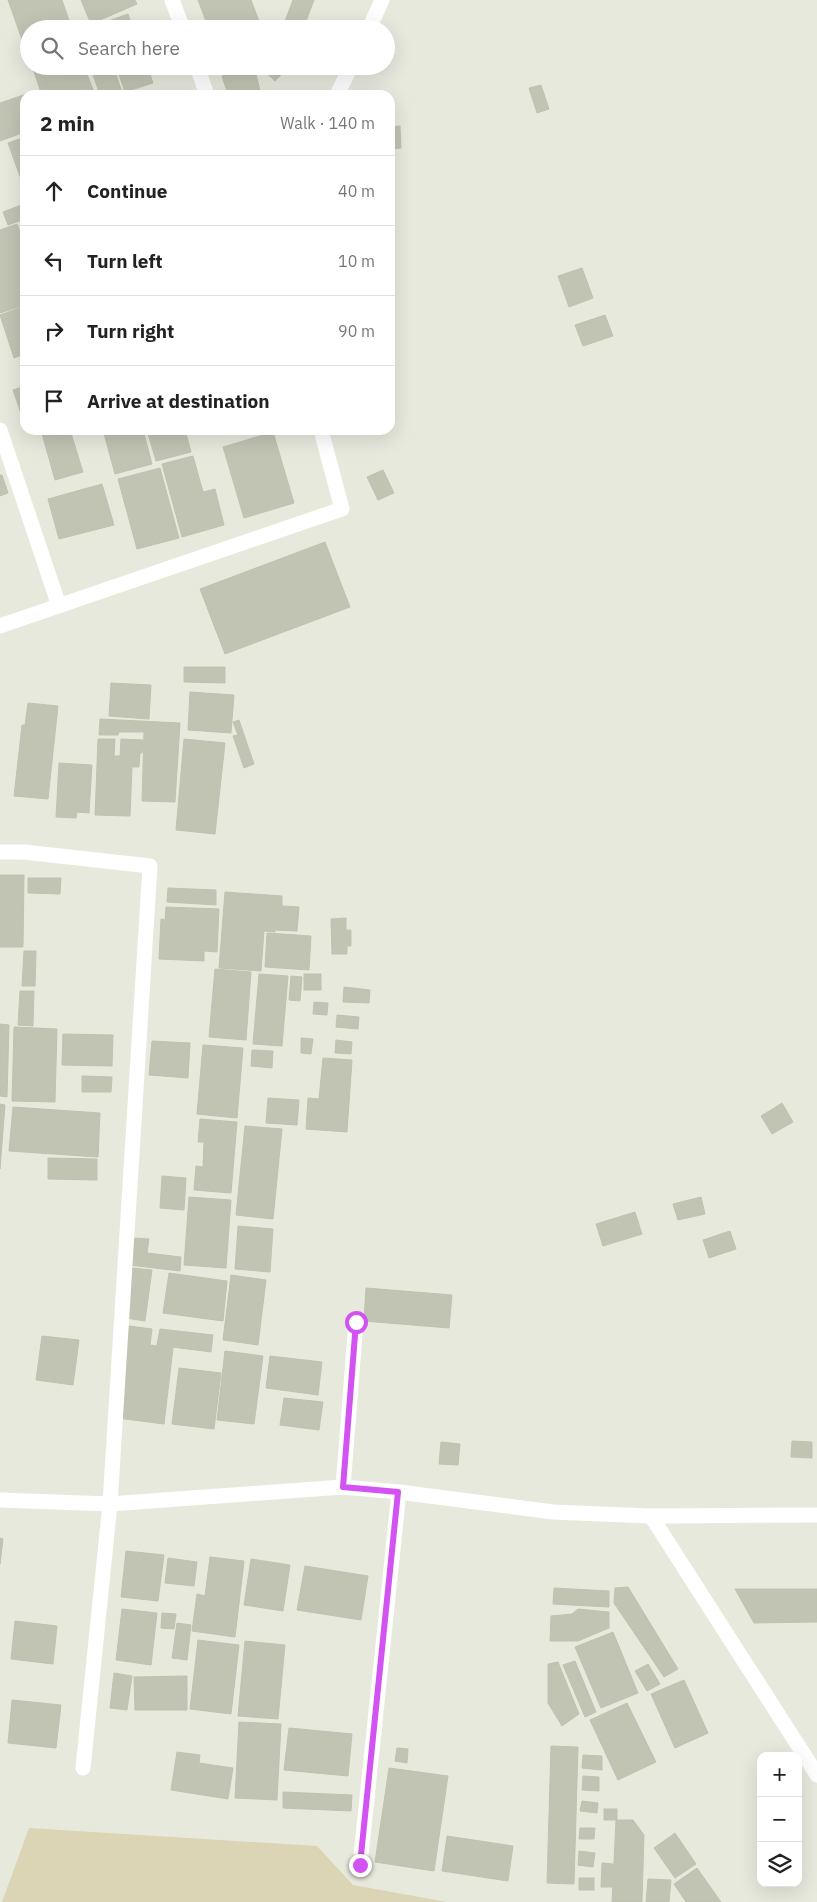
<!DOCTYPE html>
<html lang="en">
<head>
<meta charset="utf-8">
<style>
  :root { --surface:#fff; --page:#f6f6f6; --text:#222; --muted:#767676; --line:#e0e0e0 }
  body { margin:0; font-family:"IBM Plex Sans",sans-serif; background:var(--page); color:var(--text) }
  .controls { position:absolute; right:15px; bottom:15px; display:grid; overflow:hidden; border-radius:10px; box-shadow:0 5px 20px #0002 }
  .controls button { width:45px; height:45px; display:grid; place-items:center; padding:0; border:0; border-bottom:1px solid var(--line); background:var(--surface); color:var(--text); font:25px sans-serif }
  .stop { position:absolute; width:15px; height:15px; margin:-11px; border:4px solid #d252f2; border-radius:50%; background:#fff }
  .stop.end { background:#d252f2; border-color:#fff; box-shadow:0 1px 5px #0008 }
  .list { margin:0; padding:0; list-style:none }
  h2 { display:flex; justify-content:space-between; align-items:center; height:65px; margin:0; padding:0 20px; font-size:21px }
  h2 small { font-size:16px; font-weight:400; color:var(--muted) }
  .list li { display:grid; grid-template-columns:32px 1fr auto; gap:15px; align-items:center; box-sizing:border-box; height:70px; padding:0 20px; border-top:1px solid var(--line) }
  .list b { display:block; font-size:19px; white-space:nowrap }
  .list em { font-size:16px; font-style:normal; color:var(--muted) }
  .icon { flex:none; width:28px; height:28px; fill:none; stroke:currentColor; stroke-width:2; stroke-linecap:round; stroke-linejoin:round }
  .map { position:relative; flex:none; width:817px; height:1902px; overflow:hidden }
  .search { position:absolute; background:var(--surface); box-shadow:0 5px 20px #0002; left:20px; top:20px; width:375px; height:55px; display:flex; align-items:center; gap:12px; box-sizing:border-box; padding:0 18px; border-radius:28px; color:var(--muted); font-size:19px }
  .panel { position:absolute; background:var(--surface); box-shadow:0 5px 20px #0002; left:20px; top:90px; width:375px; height:345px; border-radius:15px }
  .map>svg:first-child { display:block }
  .green { fill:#dbd4b5 }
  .building { fill:#c1c4b3; stroke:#c0c2b0 }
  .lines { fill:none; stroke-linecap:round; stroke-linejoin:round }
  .minor { stroke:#fff; stroke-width:15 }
  .route { stroke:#d252f2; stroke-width:6 }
</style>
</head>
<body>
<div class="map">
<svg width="817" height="1902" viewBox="0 0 817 1902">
  <rect width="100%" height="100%" fill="#e8e9dd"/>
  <!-- green -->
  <polygon class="green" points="29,1828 317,1846 353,1885 447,1902 2,1902"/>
  <!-- building -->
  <g class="building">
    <polygon points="8,0 62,0 72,29 29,29 29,47 25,48"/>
    <polygon points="81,0 135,0 137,4 91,24"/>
    <polygon points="198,0 251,0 262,29 209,29"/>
    <polygon points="293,0 314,0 303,29 282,29"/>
    <polygon points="128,14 133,29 86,29"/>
    <polygon points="32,66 84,66 95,95 42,95"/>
    <polygon points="90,66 113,66 123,95 100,95"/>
    <polygon points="116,66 147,66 153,83 125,92"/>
    <polygon points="254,66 261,95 228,95 222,76"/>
    <polygon points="263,66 274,66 282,74 275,81 261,68"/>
    <polygon points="541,85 549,109 537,113 529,88"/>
    <polygon points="35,91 36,95 25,95 25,132 0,141 0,103"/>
    <polygon points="400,126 401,148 390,149 390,127"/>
    <polygon points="25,137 25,190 8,143"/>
    <polygon points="24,204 25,219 8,225 3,212"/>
    <polygon points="17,224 25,245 25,305 0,313 0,230"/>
    <polygon points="582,268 593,298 569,307 558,276"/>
    <polygon points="25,306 25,354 14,358 0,315"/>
    <polygon points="605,315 613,336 583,346 575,325"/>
    <polygon points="25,386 25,418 23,419 13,390"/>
    <polygon points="41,430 70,430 83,472 55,480"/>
    <polygon points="103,430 143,430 152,464 115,474"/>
    <polygon points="147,430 185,430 191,452 156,461"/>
    <polygon points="253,430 267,430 267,432 254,435"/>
    <polygon points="273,432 294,503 244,518 223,447"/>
    <polygon points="193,456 203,492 215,489 224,525 182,537 162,464"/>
    <polygon points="160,468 179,538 137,549 118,479"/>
    <polygon points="383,470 394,493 378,500 367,477"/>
    <polygon points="0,475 2,475 8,493 0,496"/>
    <polygon points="102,484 114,525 59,539 48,499"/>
    <polygon points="325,542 350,607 225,654 200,589"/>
    <polygon points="184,667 225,667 225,683 184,682"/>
    <polygon points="111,683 151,685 149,719 109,716"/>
    <polygon points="190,692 234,695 231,733 188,730"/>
    <polygon points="28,703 58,706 48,799 14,796 22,725 25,725"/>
    <polygon points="100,719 180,723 175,802 142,801 144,732 119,732 118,735 99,735"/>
    <polygon points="239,720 254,764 244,768 233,736 238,735 233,722"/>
    <polygon points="98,739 115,739 114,756 120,756 121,739 143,740 142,753 140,753 139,767 132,767 130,816 95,815"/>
    <polygon points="184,739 225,743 215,834 176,830"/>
    <polygon points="59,763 92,765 89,813 77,812 76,818 56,817"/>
    <polygon points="0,875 24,875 23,947 0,947"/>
    <polygon points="28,878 61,878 60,894 28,893"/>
    <polygon points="168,888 216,890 216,905 167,902"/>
    <polygon points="225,892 282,896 282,906 299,907 297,931 275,930 275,932 264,931 261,971 219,968"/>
    <polygon points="166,907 219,909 217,952 204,951 204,961 159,959 161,919 165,920"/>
    <polygon points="346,918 346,930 351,930 351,946 347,946 347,954 332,954 331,919"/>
    <polygon points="267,933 311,936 309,970 265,967"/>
    <polygon points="24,951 36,951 35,986 22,986"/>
    <polygon points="215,969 251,972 246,1040 209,1037"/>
    <polygon points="259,974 288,976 282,1046 253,1044"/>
    <rect x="304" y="974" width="17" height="16"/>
    <polygon points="291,976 302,977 300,1001 289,1000"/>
    <polygon points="344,987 370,990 369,1003 343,1002"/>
    <polygon points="20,991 34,991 33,1026 18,1025"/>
    <polygon points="314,1002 328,1003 327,1015 313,1014"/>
    <polygon points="337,1015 359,1017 358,1029 336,1027"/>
    <polygon points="0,1024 9,1025 7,1097 0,1096"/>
    <polygon points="14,1027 57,1029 55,1102 12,1101"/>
    <polygon points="63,1034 113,1035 112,1066 62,1065"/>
    <polygon points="301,1038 313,1039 311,1054 301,1053"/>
    <polygon points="336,1040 352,1042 351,1054 335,1053"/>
    <polygon points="152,1041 190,1043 188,1078 149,1075"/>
    <polygon points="203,1045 243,1048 237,1118 197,1114"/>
    <polygon points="252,1050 273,1051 272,1068 251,1066"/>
    <polygon points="323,1058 352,1060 347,1132 306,1129 308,1098 319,1099"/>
    <polygon points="82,1076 112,1077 111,1092 82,1092"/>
    <polygon points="268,1098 299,1100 297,1125 266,1123"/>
    <polygon points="782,1103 793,1122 772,1134 761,1116"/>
    <polygon points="0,1104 5,1105 0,1169"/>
    <polygon points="13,1107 100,1113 98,1157 9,1151"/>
    <polygon points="200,1119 237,1122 231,1193 194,1190 196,1166 203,1167 204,1142 198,1142"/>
    <polygon points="245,1126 282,1129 273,1219 236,1215"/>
    <polygon points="48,1158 97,1159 97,1180 48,1179"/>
    <polygon points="162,1176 186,1178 184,1210 160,1208"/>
    <polygon points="189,1197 231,1200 226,1268 184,1265"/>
    <polygon points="701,1197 705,1214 678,1220 673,1204"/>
    <polygon points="635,1212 642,1234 603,1246 596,1224"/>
    <polygon points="238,1226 273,1229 270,1272 235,1269"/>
    <polygon points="730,1231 736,1249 709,1258 703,1240"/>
    <polygon points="133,1238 149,1239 147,1253 181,1257 180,1271 129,1265"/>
    <polygon points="132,1268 152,1270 145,1321 126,1318"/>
    <polygon points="169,1273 227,1281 223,1321 163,1313"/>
    <polygon points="231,1275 266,1280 258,1345 223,1340"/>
    <polygon points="366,1288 452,1295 449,1328 364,1321"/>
    <polygon points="129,1326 152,1329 150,1345 173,1348 164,1424 118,1418"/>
    <polygon points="160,1329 213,1335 211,1352 157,1345"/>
    <polygon points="42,1336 79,1340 73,1385 36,1380"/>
    <polygon points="225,1351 263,1356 254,1424 217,1420"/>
    <polygon points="270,1356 322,1362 318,1395 266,1388"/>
    <polygon points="179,1368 221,1373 214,1429 172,1424"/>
    <polygon points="284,1398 323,1402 319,1430 280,1425"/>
    <polygon points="792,1441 812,1442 812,1458 791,1457"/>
    <polygon points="441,1442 460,1444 458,1465 439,1464"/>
    <polygon points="0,1538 3,1539 0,1564"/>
    <polygon points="126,1551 164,1555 158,1601 121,1597"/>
    <polygon points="210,1557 244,1561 235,1637 192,1631 197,1594 205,1596"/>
    <polygon points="168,1558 197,1562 194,1586 165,1583"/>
    <polygon points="251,1559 290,1565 283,1611 244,1605"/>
    <polygon points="305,1566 368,1576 361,1620 297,1610"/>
    <polygon points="628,1587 678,1669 664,1677 614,1603 615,1588"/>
    <polygon points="554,1588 609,1591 609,1607 553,1604"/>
    <polygon points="735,1589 817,1589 817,1622 754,1623"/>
    <polygon points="122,1609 157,1613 151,1665 116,1660"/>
    <polygon points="578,1609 609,1612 609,1628 578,1641 550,1641 551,1616 572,1614"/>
    <polygon points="162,1613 176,1614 174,1629 161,1628"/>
    <polygon points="15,1621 57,1626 53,1664 11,1659"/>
    <polygon points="177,1623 191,1625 187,1660 172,1658"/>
    <polygon points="613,1632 638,1693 601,1708 575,1647"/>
    <polygon points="198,1640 239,1645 231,1714 190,1709"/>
    <polygon points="245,1641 285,1645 278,1719 238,1716"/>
    <polygon points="575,1661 596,1712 585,1717 563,1665"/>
    <polygon points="558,1662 579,1714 562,1726 548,1703 548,1664"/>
    <polygon points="648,1664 660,1684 647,1691 635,1671"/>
    <polygon points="114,1673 132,1676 127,1710 110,1708"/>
    <polygon points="187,1676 187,1710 135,1710 134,1677"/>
    <polygon points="684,1680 708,1733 675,1748 651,1694"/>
    <polygon points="12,1700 61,1705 56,1748 8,1743"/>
    <polygon points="627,1703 656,1762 618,1780 590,1720"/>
    <polygon points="239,1722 281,1724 277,1800 235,1798"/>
    <polygon points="289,1728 352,1734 348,1776 284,1770"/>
    <polygon points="551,1746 578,1747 574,1884 547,1883"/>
    <polygon points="397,1748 408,1749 407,1763 395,1761"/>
    <polygon points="177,1752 200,1755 199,1763 233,1768 228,1799 171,1790"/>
    <polygon points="583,1755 602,1756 602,1770 582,1768"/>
    <polygon points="389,1768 448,1776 434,1871 375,1862"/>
    <polygon points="583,1776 599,1777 599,1791 582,1790"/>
    <polygon points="283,1792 352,1795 351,1811 283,1808"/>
    <polygon points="582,1801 598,1803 597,1813 580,1811"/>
    <rect x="604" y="1809" width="13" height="11"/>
    <polygon points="616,1820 633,1820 644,1835 642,1902 612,1902"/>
    <polygon points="580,1828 595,1828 594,1839 579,1839"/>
    <polygon points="675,1833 696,1864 675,1878 654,1848"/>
    <polygon points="447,1836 513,1846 508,1881 442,1871"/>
    <polygon points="579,1851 595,1853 593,1867 578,1865"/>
    <polygon points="602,1863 613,1864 612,1887 601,1887"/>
    <polygon points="697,1868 721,1902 686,1902 674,1884"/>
    <rect x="579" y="1878" width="15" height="12"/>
    <polygon points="648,1879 671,1880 669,1902 646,1902"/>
  </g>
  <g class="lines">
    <!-- minor -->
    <g class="minor">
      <polyline points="172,0 183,29"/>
      <polyline points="369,29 382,0"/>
      <polyline points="197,66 207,95"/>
      <polyline points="337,95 351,66"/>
      <polyline points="0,430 59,606"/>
      <polyline points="0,626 342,509 321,430"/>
      <polyline points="0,852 24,852 150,866 110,1504 83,1768"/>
      <polyline points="343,1487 356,1322"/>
      <polyline points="0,1500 110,1504 343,1487 399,1492 553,1512 651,1516 817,1515"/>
      <polyline points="651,1516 817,1775"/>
      <polyline points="360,1865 399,1492"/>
    </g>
  </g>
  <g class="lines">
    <!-- route -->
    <polyline class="route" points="356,1322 343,1487 398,1492 360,1865"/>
  </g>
</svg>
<div class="controls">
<button>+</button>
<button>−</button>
<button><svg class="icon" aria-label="layers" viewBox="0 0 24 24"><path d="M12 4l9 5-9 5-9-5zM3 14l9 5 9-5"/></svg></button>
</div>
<div class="stop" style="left:356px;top:1322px"></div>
<div class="stop end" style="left:360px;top:1865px"></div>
<div class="search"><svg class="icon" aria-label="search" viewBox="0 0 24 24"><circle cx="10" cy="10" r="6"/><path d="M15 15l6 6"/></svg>Search here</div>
<section class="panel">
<h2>2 min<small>Walk · 140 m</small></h2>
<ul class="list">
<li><svg class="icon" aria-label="ahead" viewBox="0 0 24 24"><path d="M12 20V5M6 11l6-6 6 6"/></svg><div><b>Continue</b></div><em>40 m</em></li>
<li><svg class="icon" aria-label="left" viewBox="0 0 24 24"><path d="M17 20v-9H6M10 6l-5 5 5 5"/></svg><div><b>Turn left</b></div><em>10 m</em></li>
<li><svg class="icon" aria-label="right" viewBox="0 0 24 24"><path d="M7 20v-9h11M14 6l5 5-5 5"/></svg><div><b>Turn right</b></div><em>90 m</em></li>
<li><svg class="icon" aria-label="arrive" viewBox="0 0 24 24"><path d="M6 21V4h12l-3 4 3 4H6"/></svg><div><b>Arrive at destination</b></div></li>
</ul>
</section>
</div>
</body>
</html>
